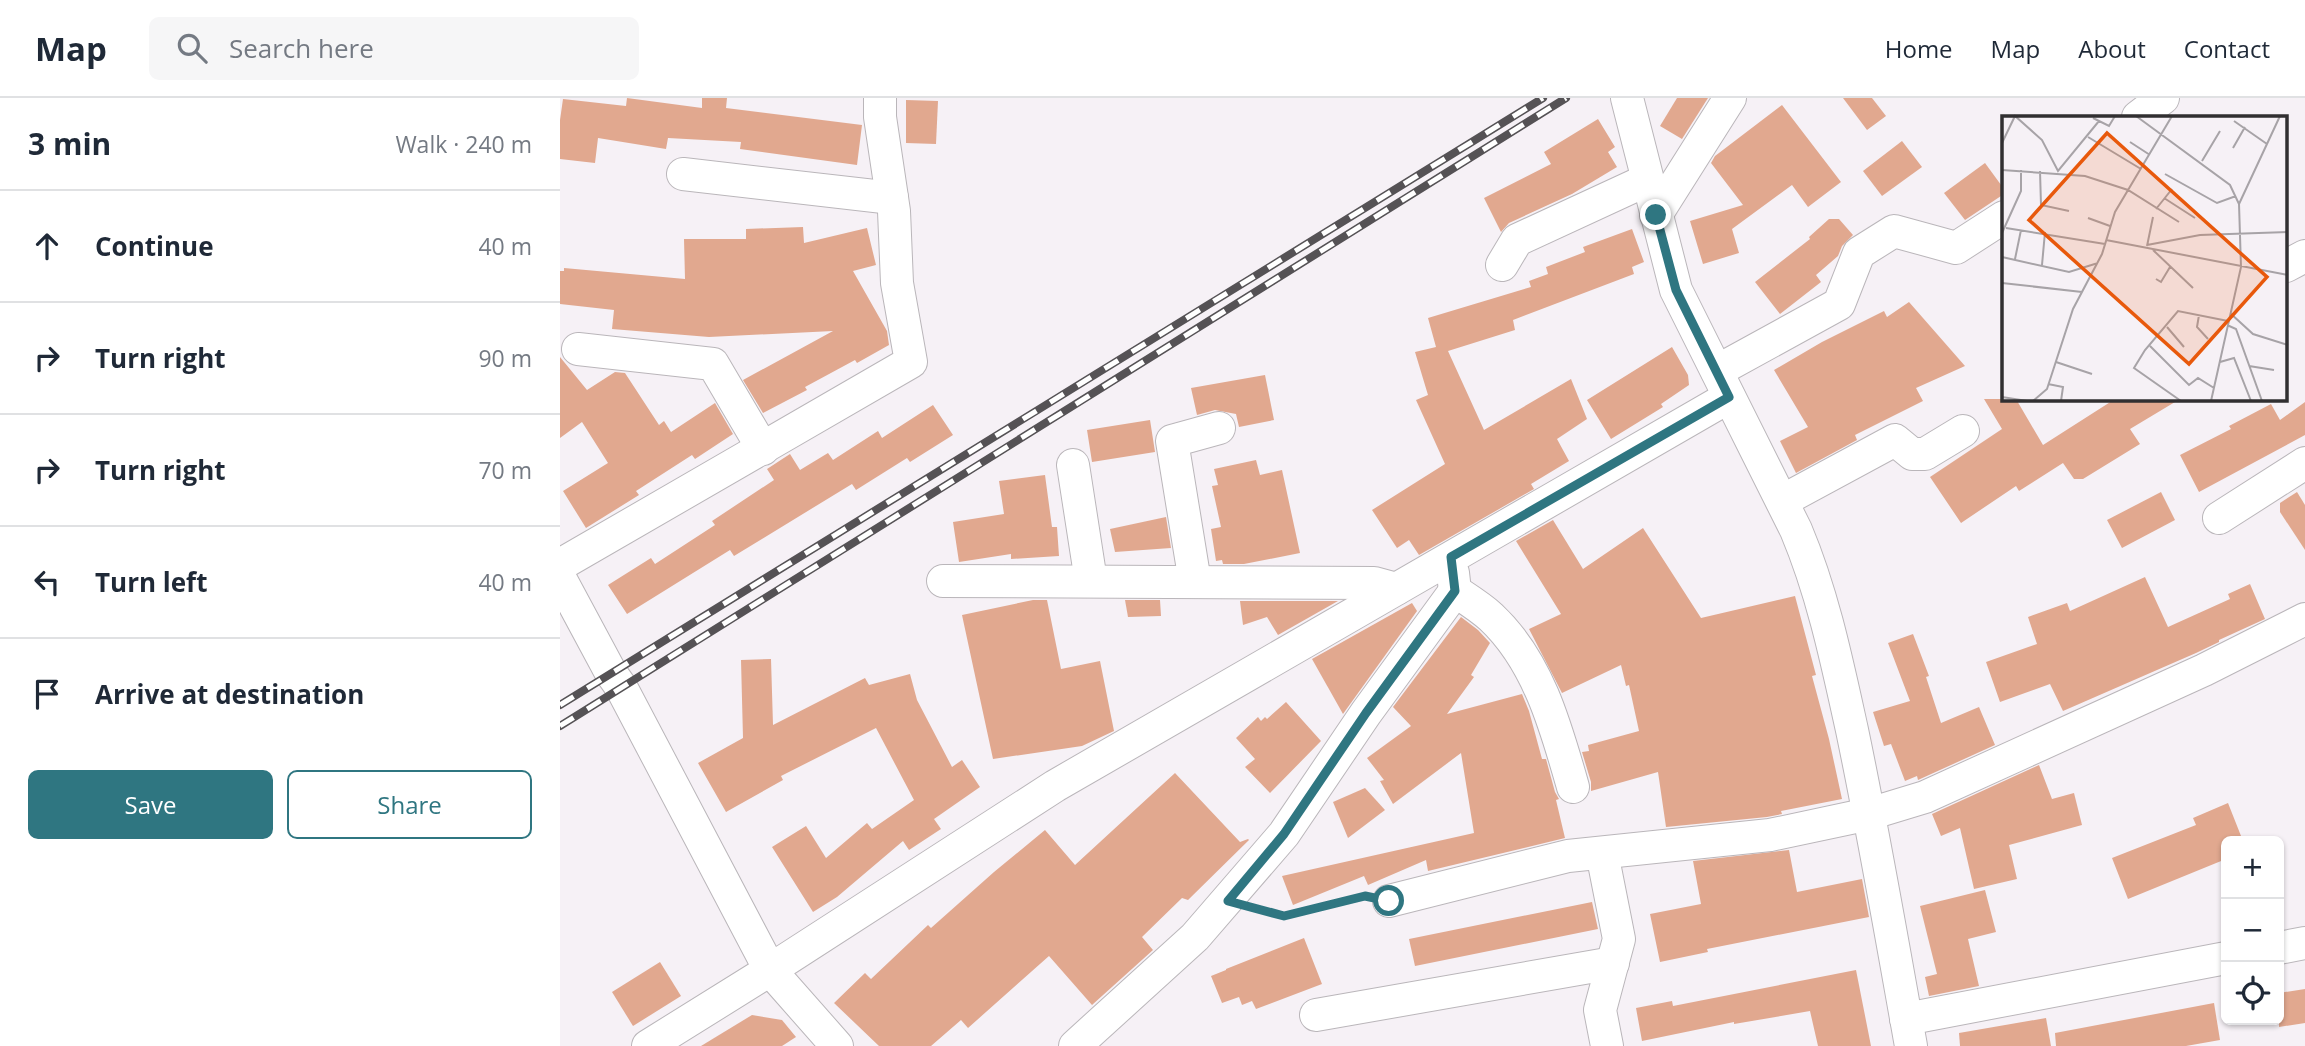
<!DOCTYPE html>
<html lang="en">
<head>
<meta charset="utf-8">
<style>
  :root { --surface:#fff; --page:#f6f6f7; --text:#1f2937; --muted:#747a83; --line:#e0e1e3; --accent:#2f7681 }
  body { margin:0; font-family:"Open Sans",sans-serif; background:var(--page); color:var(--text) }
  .controls { position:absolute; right:21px; bottom:21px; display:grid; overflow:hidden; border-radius:10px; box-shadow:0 2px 5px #0004 }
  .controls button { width:63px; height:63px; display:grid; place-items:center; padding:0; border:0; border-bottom:2px solid var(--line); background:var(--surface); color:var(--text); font:35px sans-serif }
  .stop { position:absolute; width:21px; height:21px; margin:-16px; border:5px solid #2f7681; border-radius:50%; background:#fff }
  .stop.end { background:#2f7681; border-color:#fff; box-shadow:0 2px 7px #0008 }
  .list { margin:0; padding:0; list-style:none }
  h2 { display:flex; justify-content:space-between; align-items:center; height:91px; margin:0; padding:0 28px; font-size:30px }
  h2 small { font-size:23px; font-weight:400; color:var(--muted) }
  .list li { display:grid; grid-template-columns:46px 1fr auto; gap:21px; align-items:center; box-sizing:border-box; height:112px; padding:0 28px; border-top:2px solid var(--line) }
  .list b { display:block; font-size:26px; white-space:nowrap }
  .list em { font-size:23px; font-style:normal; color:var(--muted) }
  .actions { display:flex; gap:14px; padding:21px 28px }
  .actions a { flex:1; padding:16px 0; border:2px solid var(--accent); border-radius:10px; text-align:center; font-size:24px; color:var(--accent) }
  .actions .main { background:var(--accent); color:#fff }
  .icon { flex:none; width:38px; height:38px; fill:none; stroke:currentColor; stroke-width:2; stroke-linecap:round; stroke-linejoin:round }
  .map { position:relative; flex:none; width:1745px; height:948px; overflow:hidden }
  header { display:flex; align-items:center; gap:42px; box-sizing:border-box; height:98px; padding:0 35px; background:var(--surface); border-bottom:2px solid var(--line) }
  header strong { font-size:33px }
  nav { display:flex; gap:38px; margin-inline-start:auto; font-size:24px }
  .search { width:490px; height:63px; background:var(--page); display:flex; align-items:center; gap:18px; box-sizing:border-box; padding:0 24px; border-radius:10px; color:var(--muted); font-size:26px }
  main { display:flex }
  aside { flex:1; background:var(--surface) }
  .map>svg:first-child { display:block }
  .building { fill:#e1a88f }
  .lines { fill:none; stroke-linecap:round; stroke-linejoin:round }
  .street-casing { stroke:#bab6ba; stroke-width:34 }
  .path { stroke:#aca8ac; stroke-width:4.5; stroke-dasharray:3.5 3.5; stroke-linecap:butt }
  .street { stroke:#fff; stroke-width:32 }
  .rail-casing { stroke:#555255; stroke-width:8 }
  .rail { stroke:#fff; stroke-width:5; stroke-dasharray:16; stroke-linecap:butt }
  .route { stroke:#2f7681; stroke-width:9 }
  .inset-road { fill:none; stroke:#a7a3a7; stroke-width:2 }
  .view { fill:#e8590c; fill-opacity:0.15; stroke:#e8590c; stroke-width:3.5 }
  .inset-edge { fill:none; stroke:#312f31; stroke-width:3.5 }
</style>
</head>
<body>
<header>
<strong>Map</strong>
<div class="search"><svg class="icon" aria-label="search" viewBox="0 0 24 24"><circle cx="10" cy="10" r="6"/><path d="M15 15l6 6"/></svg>Search here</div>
<nav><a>Home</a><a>Map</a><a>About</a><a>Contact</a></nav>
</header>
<main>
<aside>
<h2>3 min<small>Walk · 240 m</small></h2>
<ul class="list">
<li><svg class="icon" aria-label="ahead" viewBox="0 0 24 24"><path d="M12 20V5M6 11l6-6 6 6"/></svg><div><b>Continue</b></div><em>40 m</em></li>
<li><svg class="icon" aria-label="right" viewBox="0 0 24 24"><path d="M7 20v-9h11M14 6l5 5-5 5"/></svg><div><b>Turn right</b></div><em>90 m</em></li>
<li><svg class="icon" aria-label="right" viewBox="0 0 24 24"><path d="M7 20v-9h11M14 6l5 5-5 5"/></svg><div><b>Turn right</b></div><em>70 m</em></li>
<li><svg class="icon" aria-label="left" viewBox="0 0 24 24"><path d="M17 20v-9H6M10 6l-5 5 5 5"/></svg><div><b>Turn left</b></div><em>40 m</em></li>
<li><svg class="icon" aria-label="arrive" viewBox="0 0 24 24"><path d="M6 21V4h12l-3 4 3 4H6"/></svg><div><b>Arrive at destination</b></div></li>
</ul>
<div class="actions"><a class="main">Save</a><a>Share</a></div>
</aside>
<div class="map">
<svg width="1745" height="948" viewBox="0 0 1745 948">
  <rect width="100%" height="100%" fill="#f6f1f6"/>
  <!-- building -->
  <g class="building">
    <polygon points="67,0 142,10 142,0 167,0 166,10 302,27 297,67 180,51 181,44 108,40 106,51 38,40 35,65 0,61 0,22 3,1 66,8"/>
    <polygon points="1117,0 1148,0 1122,41 1100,28"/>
    <polygon points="1283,0 1312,0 1326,18 1307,32"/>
    <polygon points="346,2 378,3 376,46 346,45"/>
    <polygon points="1222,7 1281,84 1248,109 1232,87 1172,131 1179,155 1143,166 1130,123 1183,107 1151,65 1155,58"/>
    <polygon points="1038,21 1055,49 1048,54 1057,69 1012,96 949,125 941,134 924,100 991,66 984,54"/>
    <polygon points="1342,43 1362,69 1322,98 1303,73"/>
    <polygon points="1425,65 1444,91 1444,96 1405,122 1384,95"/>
    <polygon points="1269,121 1279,121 1293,137 1282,148 1278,158 1256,177 1261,184 1220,216 1195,184 1250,141 1249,139"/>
    <polygon points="243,129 244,145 307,130 316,167 293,173 327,233 329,247 297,265 295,262 245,289 247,292 203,315 183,282 273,233 149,239 52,231 54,212 0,206 0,173 4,173 4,170 125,181 124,141 186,141 186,131"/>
    <polygon points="1072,131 1084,164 1072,169 1074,176 953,222 955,232 888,253 924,332 1011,281 1027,321 997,341 1009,363 971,386 974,391 859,457 849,442 837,450 812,412 885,366 856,302 868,297 855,254 876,249 868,220 971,189 969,183 988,176 986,169 1025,154 1023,149"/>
    <polygon points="1349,204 1405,268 1356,290 1363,303 1295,337 1297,342 1236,375 1220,343 1248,329 1214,272 1262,244 1324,213 1327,219"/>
    <polygon points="1112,249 1128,277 1129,287 1101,306 1103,309 1051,341 1027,302"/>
    <polygon points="0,259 27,292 55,274 65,275 99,327 104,323 111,334 155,305 173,336 135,361 132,357 76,393 79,397 26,430 3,393 48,365 22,324 0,340"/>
    <polygon points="705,277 714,322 679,329 676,316 655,312 637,317 631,290"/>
    <polygon points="1424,301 1456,301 1483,347 1555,301 1620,301 1570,331 1580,346 1523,381 1514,381 1503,365 1459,393 1456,388 1401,425 1370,379 1442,331"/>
    <polygon points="1745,304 1745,337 1639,394 1620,357 1671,331 1669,328 1711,306 1720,322"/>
    <polygon points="373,307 393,337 350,364 347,360 296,392 292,386 174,458 170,452 67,516 48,487 91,460 95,466 155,427 152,423 214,382 207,371 230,356 240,372 268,355 273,362 318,333 322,340"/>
    <polygon points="590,322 595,354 532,364 527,332"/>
    <polygon points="696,362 700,377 722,372 740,455 684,466 663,466 662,462 656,463 651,431 661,429 652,388 658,387 654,371"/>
    <polygon points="485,377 492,429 497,429 499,458 451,461 451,456 399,464 393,424 444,416 439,383"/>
    <polygon points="1601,394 1615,422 1562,450 1547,422"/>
    <polygon points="1737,394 1745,407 1745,452 1720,414 1720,405"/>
    <polygon points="606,419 611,450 555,454 550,431"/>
    <polygon points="993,422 1023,471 1083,430 1141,520 1235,498 1256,577 1252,578 1269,641 1282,701 1221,713 1222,716 1207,719 1106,729 1098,674 1031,693 1031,684 1022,654 1029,653 1028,647 1079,633 1069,587 1066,588 1061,567 1002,595 969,531 1001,516 956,443"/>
    <polygon points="1585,479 1608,529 1670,501 1668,496 1690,486 1705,521 1659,542 1659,544 1636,555 1503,613 1490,586 1440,604 1426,564 1477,546 1468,519 1507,505 1510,513"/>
    <polygon points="473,502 487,502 501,571 540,563 554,633 522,648 433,661 402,517"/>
    <polygon points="565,502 600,502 601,518 568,519"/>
    <polygon points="680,503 778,503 718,537 707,519 683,527"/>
    <polygon points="852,505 857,513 783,616 752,561"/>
    <polygon points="901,519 918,532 930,545 911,577 914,579 887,616 962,596 969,613 982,661 986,661 995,694 999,701 996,702 1005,740 868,773 866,762 808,787 804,778 733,807 722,778 914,735 901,655 833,706 820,683 824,682 807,660 851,628 833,609"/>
    <polygon points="1353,536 1369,578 1366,579 1381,625 1419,609 1435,647 1358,682 1357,678 1345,683 1331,646 1324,648 1313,614 1350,603 1328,545"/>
    <polygon points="211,561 213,627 305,580 309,587 350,576 357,602 392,669 402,662 420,689 374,721 381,731 349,752 343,743 277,799 253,814 212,749 246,728 266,760 307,725 312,731 354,702 316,630 221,678 223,682 166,714 138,665 183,640 181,562"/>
    <polygon points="726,604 761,643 710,695 685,669 695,661 676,640 698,619 701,623 705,619 707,621"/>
    <polygon points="1479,667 1492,701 1514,695 1522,727 1449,747 1457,781 1414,791 1400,730 1381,738 1372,716"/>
    <polygon points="615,675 680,744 688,741 689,742 628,802 622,800 582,839 593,852 532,907 489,858 408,930 401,922 371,948 319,948 274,905 305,875 311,881 368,827 371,830 434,774 485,732 515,767"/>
    <polygon points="805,690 825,712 788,740 773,704"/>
    <polygon points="1668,705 1683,743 1666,743 1666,761 1568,801 1552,760 1636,727 1633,720"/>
    <polygon points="1229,752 1237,794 1302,781 1309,819 1147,851 1148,854 1100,864 1090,816 1141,806 1133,763"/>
    <polygon points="1425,792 1436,834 1408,841 1419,888 1369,898 1365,879 1377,876 1360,808"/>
    <polygon points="1032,804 1038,831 855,868 849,841"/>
    <polygon points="744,840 762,886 696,911 692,903 682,907 679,899 662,905 651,878 666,872 666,871"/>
    <polygon points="100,864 121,898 73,928 52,894"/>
    <polygon points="1296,872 1311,948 1258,948 1250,913 1174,926 1174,924 1082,943 1076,910 1112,903 1113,908"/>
    <polygon points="1745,891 1745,925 1719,929 1719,895"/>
    <polygon points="1654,905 1660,942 1626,948 1496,948 1495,935"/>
    <polygon points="192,917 222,922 236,939 222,948 141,948"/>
    <polygon points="1486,920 1491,948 1400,948 1399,935"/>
  </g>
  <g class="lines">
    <!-- street casing -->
    <g class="street-casing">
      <g id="street">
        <path d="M1067 0 1116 192 1236 432C1263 496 1277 564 1292 632 1314 737 1332 842 1351 948"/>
        <polyline points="1578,19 1603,0"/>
        <polyline points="123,76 332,100"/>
        <polyline points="1096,117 1170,0"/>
        <polyline points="942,167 957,142 1087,82"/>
        <polyline points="1726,168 1745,158"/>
        <polyline points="18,251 153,266 203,351"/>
        <polyline points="1157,273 1279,206 1299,155 1334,133 1396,150 1444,119"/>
        <polyline points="513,367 531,483"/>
        <polyline points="1222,403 1335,342 1352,356 1365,356 1403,333"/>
        <polyline points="1659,420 1745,365"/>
        <polyline points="0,467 351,264 337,185 334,113 320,19 320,0"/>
        <path d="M893 475 895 493C907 501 920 509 931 519 978 563 996 629 1013 689"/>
        <polyline points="0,480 51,575 61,589 210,872 277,948"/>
        <polyline points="383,483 814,485 836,491"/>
        <polyline points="635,484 612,343 659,330"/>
        <polyline points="1042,755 1059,841 1040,912 1047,948"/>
        <polyline points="829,803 1008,758 1210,737 1309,716 1365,699 1644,572 1745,521"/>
        <polyline points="1719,850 1745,845"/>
        <polyline points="756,917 1053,865"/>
        <polyline points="1346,921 1666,860"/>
        <polyline points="88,948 210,872 495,688 1169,299"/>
        <polyline points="515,948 635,839 724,736 806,615 895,493"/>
      </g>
    </g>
    <!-- path -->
    <polyline class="path" points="699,811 724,818 799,799"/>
    <!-- street -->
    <use href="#street" class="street"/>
    <!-- rail casing -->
    <g class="rail-casing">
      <g id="rail">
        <polyline points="0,607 983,0"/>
        <polyline points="0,628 1006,0"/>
      </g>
    </g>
    <!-- rail -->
    <use href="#rail" class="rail"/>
  </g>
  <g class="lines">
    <!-- route -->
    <polyline class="route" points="829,803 805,798 724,818 668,803 724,736 806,615 895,493 891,459 1169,299 1116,192 1096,117"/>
  </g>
  <!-- overview -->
  <g transform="translate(1442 18)">
    <rect width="285" height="285" fill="#f6f1f6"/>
    <path class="inset-road" d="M134 0 228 69 237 88 239 151 209 285M91 2 107 10 113 0M232 5 265 28M86 21 139 53M128 26 148 39M0 27 13 0 40 24 56 55 97 5M231 32 243 11M200 45 218 15M0 54 83 60 126 74 177 106M38 55 39 89 67 95M163 58 215 87 234 80M162 82 193 102M237 88 278 0M154 93 170 73M86 102 108 110M4 112 103 128M0 117 19 75V54M104 124 286 159M145 129 198 119 286 116M145 130 151 101M151 134 191 172M0 141 67 156 96 147M13 143 19 114M40 149 43 116M154 163 159 166 168 151M0 167 80 176M228 197 251 218 286 229M197 199 195 211 206 223M225 209 234 213 260 285M165 211 182 231M148 230 187 269 196 262 212 272M54 246 90 258M218 246 232 242 249 285M247 250 272 254M46 268 61 271 59 285M0 281 25 285M31 285 45 273 71 193 100 138 113 96 170 0M179 285 132 252 143 234 176 195 226 205"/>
    <path class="view" d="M105 17 265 161 187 248 27 104Z"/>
    <rect width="285" height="285" class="inset-edge"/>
  </g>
</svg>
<div class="controls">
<button>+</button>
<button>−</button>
<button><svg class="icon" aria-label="locate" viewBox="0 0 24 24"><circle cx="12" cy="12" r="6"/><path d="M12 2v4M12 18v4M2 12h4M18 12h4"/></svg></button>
</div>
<div class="stop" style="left:829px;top:803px"></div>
<div class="stop end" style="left:1096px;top:117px"></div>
</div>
</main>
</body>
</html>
